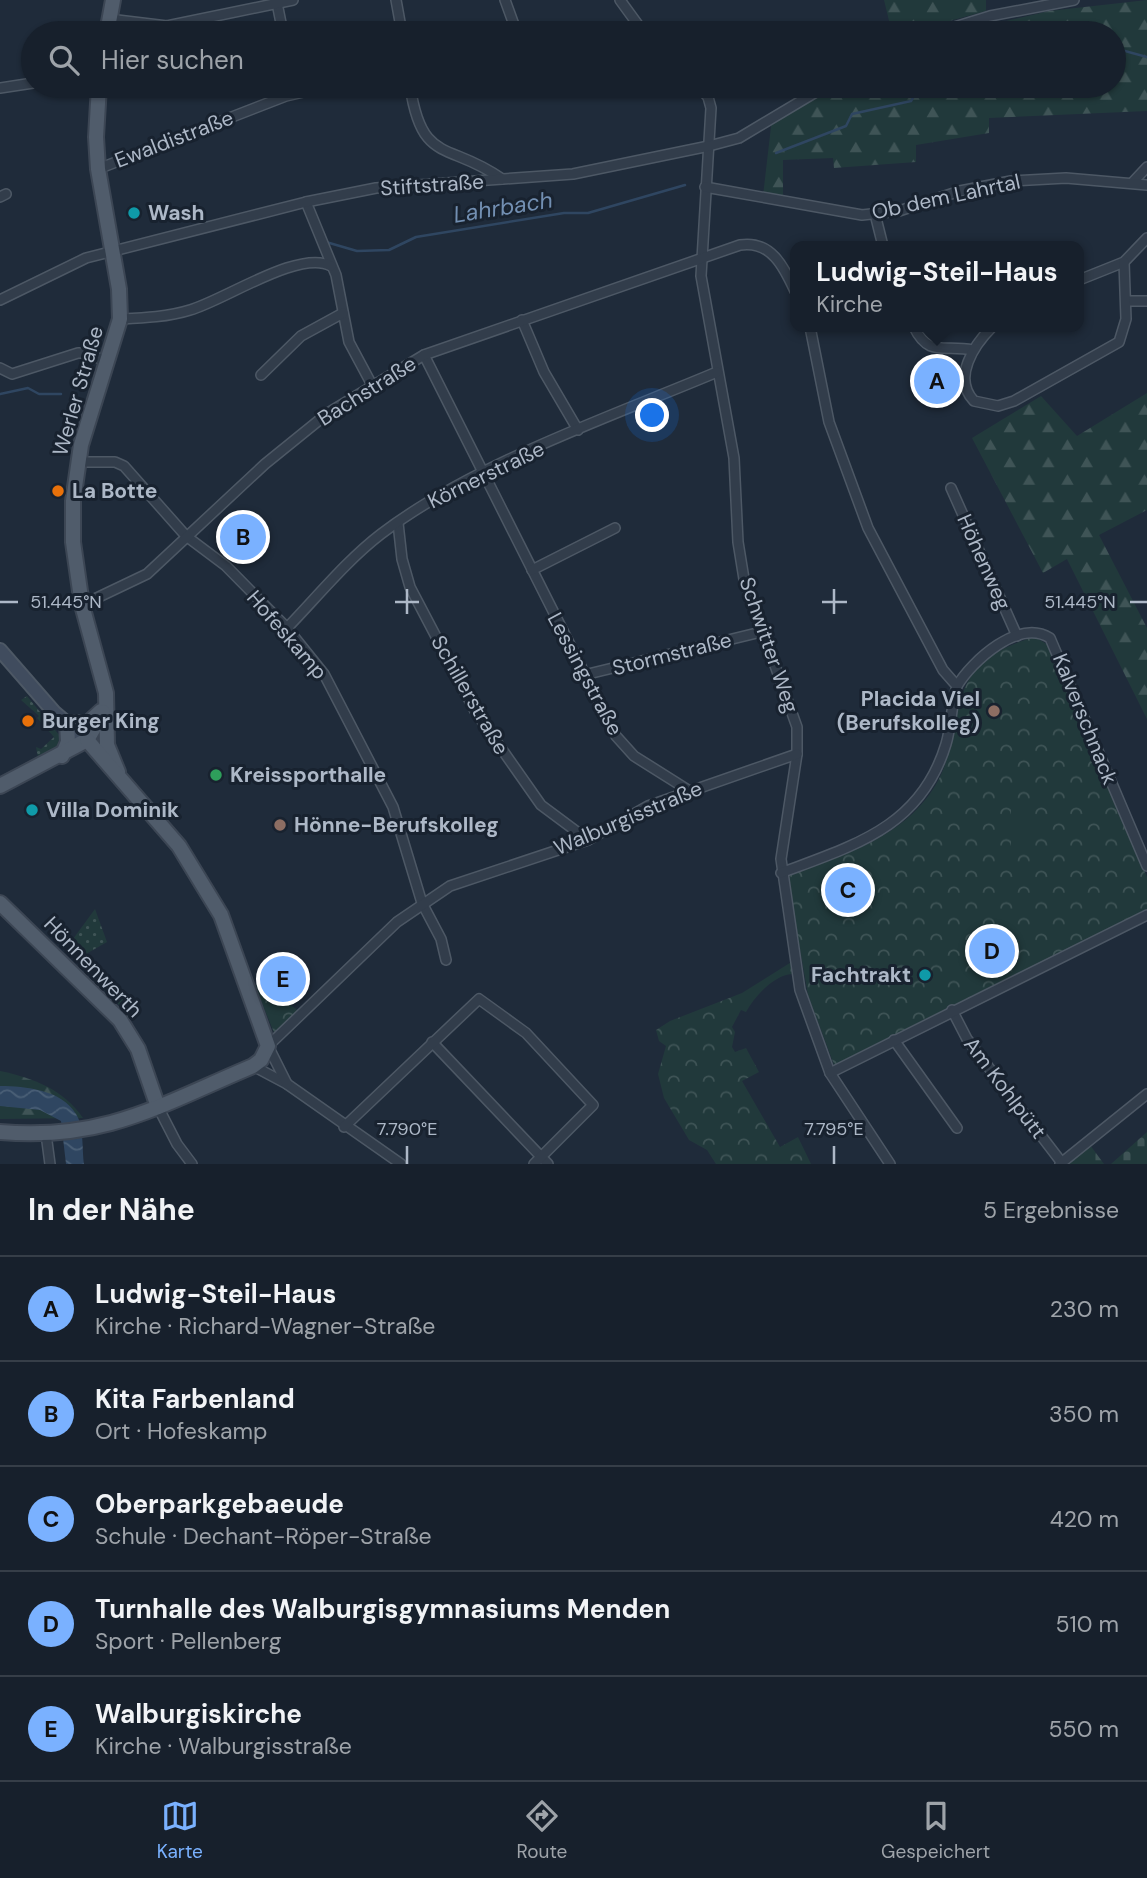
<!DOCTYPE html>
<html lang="de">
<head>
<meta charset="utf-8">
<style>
  :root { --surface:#17202c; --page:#242d38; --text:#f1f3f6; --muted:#9ea3a9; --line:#363e48; --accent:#7ab1ff }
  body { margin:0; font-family:"DM Sans",sans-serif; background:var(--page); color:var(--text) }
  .you { position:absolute; left:653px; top:416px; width:24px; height:24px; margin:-18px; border:5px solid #fff; border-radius:50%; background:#1a73e8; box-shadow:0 0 0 10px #1a73e833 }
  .badge { display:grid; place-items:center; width:46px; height:46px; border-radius:50%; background:var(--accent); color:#111; font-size:23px; font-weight:700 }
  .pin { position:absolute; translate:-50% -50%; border:4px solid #fff; box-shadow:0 2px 7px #0006 }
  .popup { position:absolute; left:790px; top:241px; width:294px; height:91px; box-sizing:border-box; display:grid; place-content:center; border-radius:14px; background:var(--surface); filter:drop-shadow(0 2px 5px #0005); font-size:23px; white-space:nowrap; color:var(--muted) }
  .popup b { font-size:26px; color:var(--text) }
  .popup::after { content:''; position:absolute; left:50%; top:100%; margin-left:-14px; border:14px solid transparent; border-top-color:var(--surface) }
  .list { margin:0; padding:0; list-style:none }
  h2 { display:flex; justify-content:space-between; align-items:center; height:91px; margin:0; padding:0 28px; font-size:30px }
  h2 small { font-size:23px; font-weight:400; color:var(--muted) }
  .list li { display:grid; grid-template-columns:46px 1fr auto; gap:21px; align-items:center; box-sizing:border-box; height:105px; padding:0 28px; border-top:2px solid var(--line) }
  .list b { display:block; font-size:26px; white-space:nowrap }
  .list p { margin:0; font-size:23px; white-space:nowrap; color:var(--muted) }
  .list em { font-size:23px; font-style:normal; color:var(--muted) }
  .icon { flex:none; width:38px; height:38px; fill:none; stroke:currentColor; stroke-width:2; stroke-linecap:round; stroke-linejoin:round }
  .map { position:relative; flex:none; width:1147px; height:1164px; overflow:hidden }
  .search { position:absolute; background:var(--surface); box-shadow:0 2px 5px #0004; left:21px; right:21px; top:21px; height:77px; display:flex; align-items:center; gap:18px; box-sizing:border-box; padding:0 24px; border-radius:38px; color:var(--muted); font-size:26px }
  .sheet { height:616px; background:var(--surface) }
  nav { display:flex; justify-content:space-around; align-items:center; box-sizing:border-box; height:98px; border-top:2px solid var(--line); background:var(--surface); font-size:19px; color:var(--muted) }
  nav a { display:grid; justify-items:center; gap:4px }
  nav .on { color:var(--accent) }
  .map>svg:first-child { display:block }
  .grass { fill:url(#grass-dots) }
  .forest { fill:url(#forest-firs) }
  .cemetery { fill:url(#cemetery-stones) }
  .park { fill:url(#park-crowns) }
  .garden { fill:#21393b }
  .water { fill:url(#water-waves) }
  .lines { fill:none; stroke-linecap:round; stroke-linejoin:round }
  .stream { stroke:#2f4661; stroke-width:2.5 }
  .minor-casing { stroke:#4d5865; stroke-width:12 }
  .secondary-casing { stroke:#4d5865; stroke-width:16 }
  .primary-casing { stroke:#3c4654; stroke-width:18 }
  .minor { stroke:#323d4b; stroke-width:9 }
  .secondary { stroke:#404c5e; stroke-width:12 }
  .primary { stroke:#505c6b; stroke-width:14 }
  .ticks { fill:none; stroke:#adb8c7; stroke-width:2.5 }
  .culture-dot { fill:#0f9aa8; stroke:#18222f; stroke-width:2.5 }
  .food-dot { fill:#e8710a; stroke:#18222f; stroke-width:2.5 }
  .education-dot { fill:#8d6e63; stroke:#18222f; stroke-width:2.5 }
  .leisure-dot { fill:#2e9e5b; stroke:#18222f; stroke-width:2.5 }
  .labels { text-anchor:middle; stroke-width:6; stroke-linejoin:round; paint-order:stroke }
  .street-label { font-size:21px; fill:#adb8c7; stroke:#18222f }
  .poi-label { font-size:21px; font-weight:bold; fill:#adb8c7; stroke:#18222f; text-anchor:start }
  .water-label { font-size:23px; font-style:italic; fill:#728fb2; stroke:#18222f }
  .ticks-label { font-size:18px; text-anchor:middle; fill:#adb8c7; stroke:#18222f; stroke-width:6; stroke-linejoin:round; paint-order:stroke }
</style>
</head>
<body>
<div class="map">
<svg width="1147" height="1164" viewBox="0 0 1147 1164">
  <defs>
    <pattern id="grass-dots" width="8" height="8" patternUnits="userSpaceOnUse" patternTransform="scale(1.75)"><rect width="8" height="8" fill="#21393b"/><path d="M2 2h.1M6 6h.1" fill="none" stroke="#3f5456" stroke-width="1.8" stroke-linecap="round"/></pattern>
    <pattern id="forest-firs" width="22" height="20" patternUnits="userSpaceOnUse" patternTransform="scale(1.75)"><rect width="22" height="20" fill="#21393b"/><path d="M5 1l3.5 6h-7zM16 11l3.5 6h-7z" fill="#3f5456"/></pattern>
    <pattern id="cemetery-stones" width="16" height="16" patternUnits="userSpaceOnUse" patternTransform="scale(1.75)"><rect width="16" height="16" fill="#21393b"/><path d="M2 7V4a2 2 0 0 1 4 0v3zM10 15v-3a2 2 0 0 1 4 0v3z" fill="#3f5456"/></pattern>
    <pattern id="park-crowns" width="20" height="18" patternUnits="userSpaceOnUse" patternTransform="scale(1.75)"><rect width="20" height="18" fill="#21393b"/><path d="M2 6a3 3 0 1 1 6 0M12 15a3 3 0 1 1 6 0" fill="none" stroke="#3f5456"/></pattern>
    <pattern id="water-waves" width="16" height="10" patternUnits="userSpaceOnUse" patternTransform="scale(1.75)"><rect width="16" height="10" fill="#2f4661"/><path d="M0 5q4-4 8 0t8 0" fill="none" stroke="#4a5f76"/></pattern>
  </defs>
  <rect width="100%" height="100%" fill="#1f2b3a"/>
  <!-- grass -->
  <g class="grass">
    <polygon points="27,696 60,736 56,750 38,758 36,747 41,749 54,737 37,718 39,716 21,700"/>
    <polygon points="95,909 107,942 86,954 128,1002 131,1015 127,1017 121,1007 65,950"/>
  </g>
  <!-- forest -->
  <g class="forest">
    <polygon points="884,0 986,0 986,11 946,22 920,33 892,33"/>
    <polygon points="1147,0 1147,111 989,118 989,133 916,145 916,162 834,168 833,158 783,160 783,201 763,196 772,118 826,86 1114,86 1114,33 954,33 1049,11"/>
    <polygon points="1147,393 1147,510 1099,535 1147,628 1147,719 1067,559 1043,573 972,438 1041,396 1077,436"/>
    <path d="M0 1071C33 1078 63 1089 83 1118L0 1119Z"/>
  </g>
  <!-- cemetery -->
  <g class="cemetery">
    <polygon points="1147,1132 1147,1164 1111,1164"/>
    <polygon points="1090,1145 1104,1164 1068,1164"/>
  </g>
  <!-- park -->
  <g class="park">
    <path d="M1035 637 1050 646 1147 877V910L834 1065 808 995 787 876C836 858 893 841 926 799 977 735 927 667 1035 637Z"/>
    <path d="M793 961 795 974C775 973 755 996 746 1012L741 1010 732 1027 735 1032 732 1047 735 1052 746 1048 759 1072 742 1081 780 1147 798 1137 811 1164H716L707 1150 689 1140 664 1098 658 1074 666 1046 659 1041 656 1030 670 1021 742 993Z"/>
    <polygon points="261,972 281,994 276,999 282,1006 287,1002 301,1013 275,1035 255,986 262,981 258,975"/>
  </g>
  <!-- garden -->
  <rect class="garden" x="1011" y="800" width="22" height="48"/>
  <!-- water -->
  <path class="water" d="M0 1086C25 1086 62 1090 76 1114 84 1126 82 1150 84 1164H66L61 1121 40 1110 0 1106Z"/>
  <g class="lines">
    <!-- stream -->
    <g class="stream">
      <polyline points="1114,48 1147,57"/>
      <polyline points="776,153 846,126 852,114 911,101 920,86"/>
      <polyline points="326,242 357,251 389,250 416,237 564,213 588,213 685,185"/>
      <polyline points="0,394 28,388 39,394 61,394"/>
    </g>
    <!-- minor casing -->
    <g class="minor-casing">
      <g id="minor">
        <polyline points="396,0 402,33"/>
        <polyline points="505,0 517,33"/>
        <polyline points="620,0 644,33"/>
        <polyline points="277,3 283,33"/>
        <polyline points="109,19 167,26 293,0"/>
        <polyline points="935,33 990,16 1074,0"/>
        <path d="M410 86C422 166 449 141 502 179"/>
        <polyline points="698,86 708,97 711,108 701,276 734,458 738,542 744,579 797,727 797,754 781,859 800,990 830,1073 890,1164"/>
        <polyline points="0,88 33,83"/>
        <polyline points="98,169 286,96 330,86"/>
        <polyline points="1132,183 1147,167"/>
        <polyline points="705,187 862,215 899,211 960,191 1011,181 1066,178 1147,185"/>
        <polyline points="0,197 6,194"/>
        <polyline points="306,202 336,275 349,342 372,385"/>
        <polyline points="875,214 883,246"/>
        <polyline points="1079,280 1124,262 1147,238"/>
        <polyline points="0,300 86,258 306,202 376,188 573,174 709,146 739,138 826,86"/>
        <polyline points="1127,301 1147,301"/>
        <path d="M120 319C142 318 168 317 190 310 225 300 299 249 331 266"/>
        <polyline points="522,320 544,372 578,430"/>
        <path d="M914 327C929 358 944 344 973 350"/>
        <path d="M992 327C974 345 952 378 974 401L998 406 1014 401 1119 342 1126 319 1124 262"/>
        <polyline points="424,355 616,736 634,756 688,790"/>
        <polyline points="0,368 12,374 78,353 86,353 108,362"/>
        <polyline points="261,375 301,336 343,313"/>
        <polyline points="79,462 115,462 124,466 186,536 226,566 287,628 324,674 393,807 422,903 441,939 446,960"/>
        <polyline points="951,488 1017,636"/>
        <polyline points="398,523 402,559 410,587 475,711 541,805 588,840"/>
        <polyline points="532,570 615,528"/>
        <path d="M82 605 147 574 265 464 328 413 424 355 740 245C771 240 784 267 795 291"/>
        <path d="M287 628C317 597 347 560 381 534 473 464 610 417 717 372"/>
        <polyline points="584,675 761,632"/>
        <path d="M957 686C972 661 1019 618 1050 638L1147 866"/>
        <path d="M781 873C855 845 921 827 946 744 952 724 951 705 957 686L943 670 868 528 829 422 810 327"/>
        <polyline points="952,1010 967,1039 1062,1163"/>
        <polyline points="894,1040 957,1128"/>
        <polyline points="432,1042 548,1164"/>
        <polyline points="253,1066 287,1084 401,1164"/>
        <polyline points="830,1073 1147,915"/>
        <polyline points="287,1084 268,1046 397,922 450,886 588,840 648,806 797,754"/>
        <polyline points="158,1107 177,1144 192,1164"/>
        <polyline points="344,1127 479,999 526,1033 593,1105 534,1164"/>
        <polyline points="46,1134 50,1164"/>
        <polyline points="1060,1164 1147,1094"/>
      </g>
    </g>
    <!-- secondary casing -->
    <g class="secondary-casing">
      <polyline id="secondary" points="0,650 54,712 87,740"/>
    </g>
    <!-- primary casing -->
    <g class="primary-casing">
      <g id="primary">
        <polyline points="107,33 113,0"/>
        <polyline points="99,86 96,137 98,169 119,289 120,319 81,445 73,501 73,542 82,605 106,693 107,745 118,772"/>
        <polyline points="62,756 68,742 67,723 88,723 101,711"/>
        <polyline points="0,786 87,740 103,712"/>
        <polyline points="0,903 120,1020 138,1049 158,1107"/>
        <path d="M0 1132C105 1141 160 1105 253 1066L261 1060 268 1046 221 915 179 846 87 740"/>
      </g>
    </g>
    <!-- minor -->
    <use href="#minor" class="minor"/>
    <!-- secondary -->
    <use href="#secondary" class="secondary"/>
    <!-- primary -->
    <use href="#primary" class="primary"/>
  </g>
  <!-- ticks -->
  <path class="ticks" d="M407 589V614M834 589V614M0 602H18M395 602H419M822 602H847M1130 602H1147M407 1146V1164M834 1146V1164"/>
  <!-- markers -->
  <g class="culture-dot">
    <circle cx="134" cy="213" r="7"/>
    <circle cx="32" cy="810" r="7"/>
    <circle cx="925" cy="975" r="7"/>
  </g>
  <g class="food-dot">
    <circle cx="58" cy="491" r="7"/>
    <circle cx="28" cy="721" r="7"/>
  </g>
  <g class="education-dot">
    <circle cx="994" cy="711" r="7"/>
    <circle cx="280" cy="825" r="7"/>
  </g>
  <circle class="leisure-dot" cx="216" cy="775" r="7"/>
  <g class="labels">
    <!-- street labels -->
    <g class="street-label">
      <text transform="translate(174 139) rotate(-21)" y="7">Ewaldistraße</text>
      <text transform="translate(432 185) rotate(-4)" y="7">Stiftstraße</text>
      <text transform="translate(946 197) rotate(-12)" y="7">Ob dem Lahrtal</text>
      <text transform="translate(78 391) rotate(-74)" y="7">Werler Straße</text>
      <text transform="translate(367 391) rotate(-32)" y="7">Bachstraße</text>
      <text transform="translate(486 475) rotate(-26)" y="7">Körnerstraße</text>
      <text transform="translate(984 562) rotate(66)" y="7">Höhenweg</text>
      <text transform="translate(287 635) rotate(49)" y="7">Hofeskamp</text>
      <text transform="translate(769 645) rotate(71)" y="7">Schwitter Weg</text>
      <text transform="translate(672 654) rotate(-14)" y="7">Stormstraße</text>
      <text transform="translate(585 674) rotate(62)" y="7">Lessingstraße</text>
      <text transform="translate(470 695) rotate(60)" y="7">Schillerstraße</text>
      <text transform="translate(1085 719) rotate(68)" y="7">Kalverschnack</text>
      <text transform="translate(628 818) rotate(-23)" y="7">Walburgisstraße</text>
      <text transform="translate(93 967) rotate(46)" y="7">Hönnenwerth</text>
      <text transform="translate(1005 1088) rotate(53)" y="7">Am Kohlpütt</text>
    </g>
    <!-- poi labels -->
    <g class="poi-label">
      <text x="148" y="220">Wash</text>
      <text x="72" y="498">La Botte</text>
      <text x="980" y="706" text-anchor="end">Placida Viel<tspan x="980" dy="24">(Berufskolleg)</tspan></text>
      <text x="42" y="728">Burger King</text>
      <text x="230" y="782">Kreissporthalle</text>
      <text x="46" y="817">Villa Dominik</text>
      <text x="294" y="832">Hönne-Berufskolleg</text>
      <text x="911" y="982" text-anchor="end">Fachtrakt</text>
    </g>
    <!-- water labels -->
    <g class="water-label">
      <text transform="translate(503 207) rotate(-9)" y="8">Lahrbach</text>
    </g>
  </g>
  <g class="ticks-label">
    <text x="66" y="608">51.445°N</text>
    <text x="1080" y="608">51.445°N</text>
    <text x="407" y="1135">7.790°E</text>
    <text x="834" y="1135">7.795°E</text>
  </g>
</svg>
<div class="you"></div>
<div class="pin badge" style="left:937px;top:381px">A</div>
<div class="popup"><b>Ludwig-Steil-Haus</b>Kirche</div>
<div class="pin badge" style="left:243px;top:537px">B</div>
<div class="pin badge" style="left:848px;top:890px">C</div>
<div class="pin badge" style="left:992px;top:951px">D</div>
<div class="pin badge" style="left:283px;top:979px">E</div>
<div class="search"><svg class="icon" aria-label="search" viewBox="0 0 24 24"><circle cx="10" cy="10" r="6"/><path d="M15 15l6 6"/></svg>Hier suchen</div>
</div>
<section class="sheet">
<h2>In der Nähe<small>5 Ergebnisse</small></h2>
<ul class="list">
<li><span class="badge">A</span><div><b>Ludwig-Steil-Haus</b><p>Kirche · Richard-Wagner-Straße</p></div><em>230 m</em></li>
<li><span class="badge">B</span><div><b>Kita Farbenland</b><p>Ort · Hofeskamp</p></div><em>350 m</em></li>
<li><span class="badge">C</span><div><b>Oberparkgebaeude</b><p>Schule · Dechant-Röper-Straße</p></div><em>420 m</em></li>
<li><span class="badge">D</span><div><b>Turnhalle des Walburgisgymnasiums Menden</b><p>Sport · Pellenberg</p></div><em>510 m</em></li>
<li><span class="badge">E</span><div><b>Walburgiskirche</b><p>Kirche · Walburgisstraße</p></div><em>550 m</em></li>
</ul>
</section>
<nav>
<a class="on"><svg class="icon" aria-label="map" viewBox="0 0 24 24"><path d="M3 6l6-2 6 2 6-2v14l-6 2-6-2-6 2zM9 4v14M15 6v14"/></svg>Karte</a>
<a><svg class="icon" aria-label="directions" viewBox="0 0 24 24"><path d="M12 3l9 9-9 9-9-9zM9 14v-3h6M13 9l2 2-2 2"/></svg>Route</a>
<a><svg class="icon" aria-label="saved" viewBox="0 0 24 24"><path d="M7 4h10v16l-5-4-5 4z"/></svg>Gespeichert</a>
</nav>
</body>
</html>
